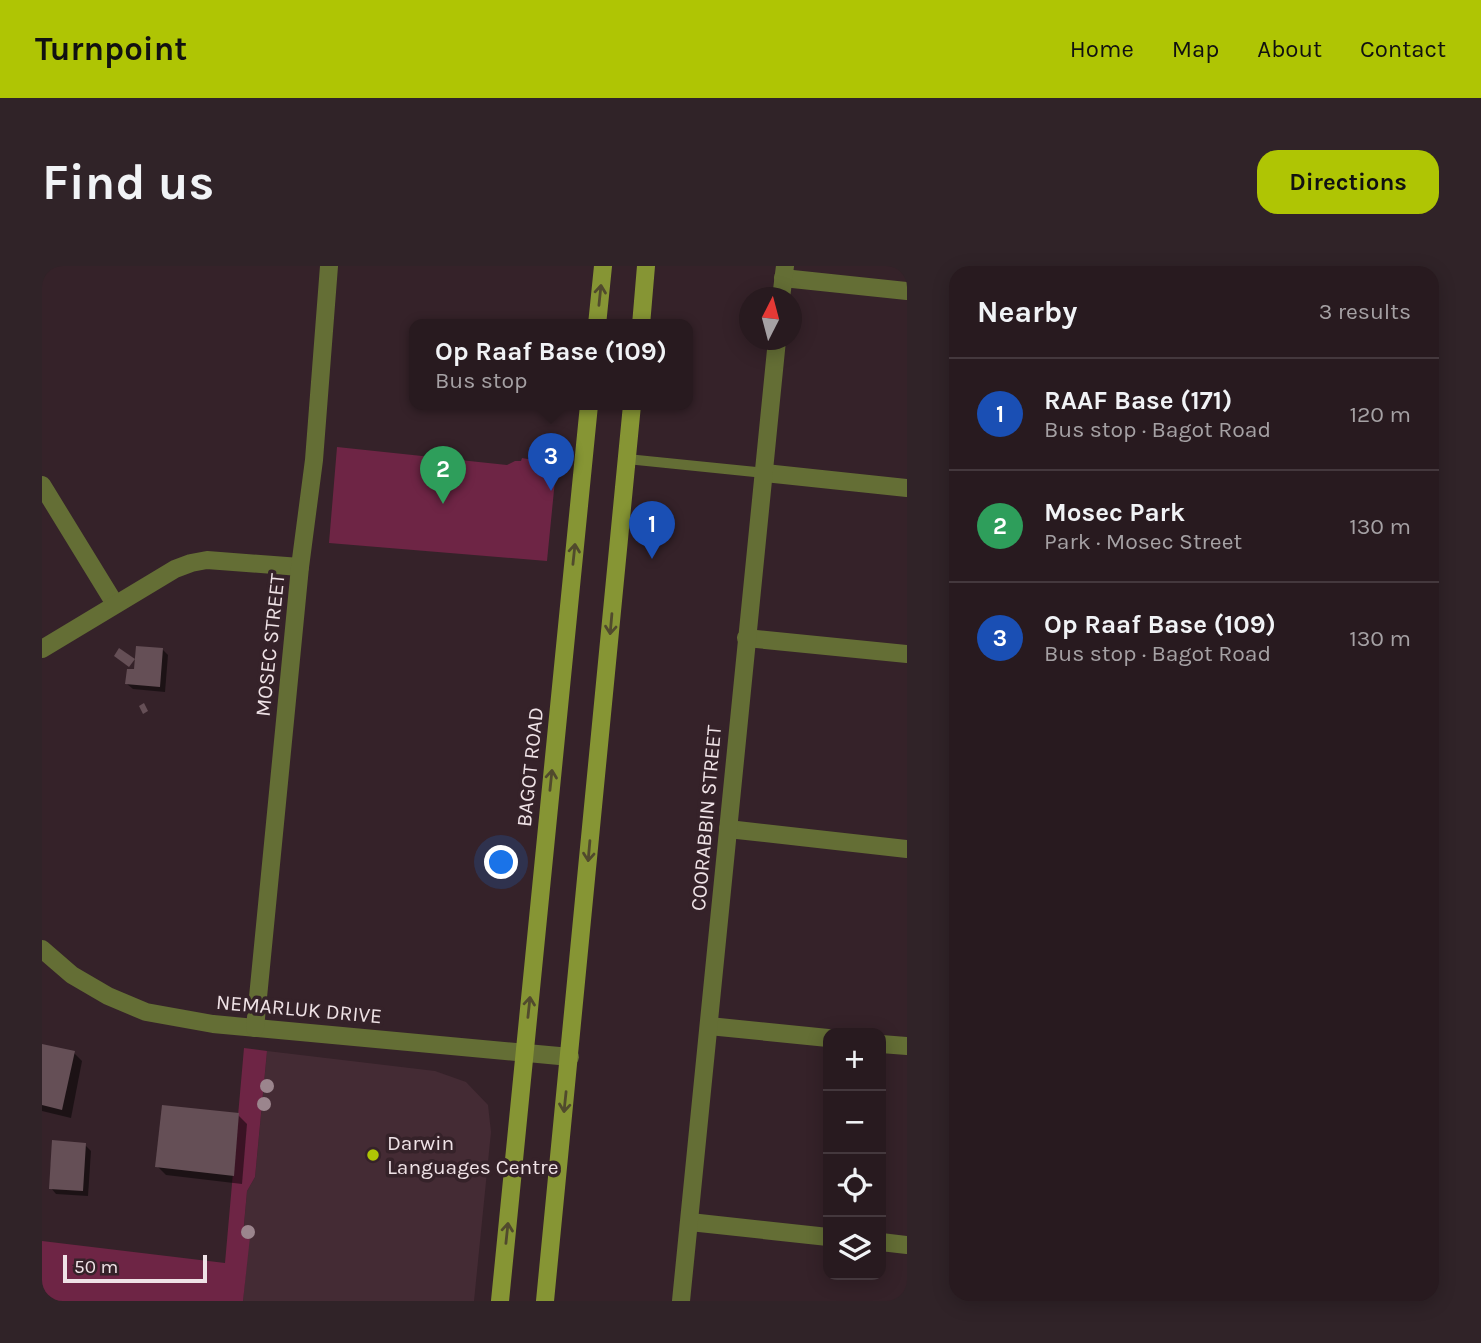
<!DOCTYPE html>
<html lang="en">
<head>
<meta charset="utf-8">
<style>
  :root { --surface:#281a1f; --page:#302328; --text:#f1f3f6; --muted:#a5a1a4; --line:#44383d; --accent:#afc504 }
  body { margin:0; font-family:Karla,sans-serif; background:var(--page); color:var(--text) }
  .controls { position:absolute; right:21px; bottom:21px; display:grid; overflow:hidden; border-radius:14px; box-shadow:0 4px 18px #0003 }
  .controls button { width:63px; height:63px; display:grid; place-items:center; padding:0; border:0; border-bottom:2px solid var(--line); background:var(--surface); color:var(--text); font:35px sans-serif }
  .compass { position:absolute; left:697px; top:21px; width:63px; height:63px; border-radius:50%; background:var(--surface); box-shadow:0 4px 18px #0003; rotate:6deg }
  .scale { position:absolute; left:21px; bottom:18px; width:144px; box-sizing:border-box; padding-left:7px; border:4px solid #efe2e6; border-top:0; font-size:19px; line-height:24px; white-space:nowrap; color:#efe2e6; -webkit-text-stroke:5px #352229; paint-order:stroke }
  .you { position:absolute; left:460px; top:597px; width:24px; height:24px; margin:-18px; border:5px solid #fff; border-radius:50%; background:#1a73e8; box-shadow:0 0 0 10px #1a73e833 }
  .badge { display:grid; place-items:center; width:46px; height:46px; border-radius:50%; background:var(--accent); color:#fff; font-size:23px; font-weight:700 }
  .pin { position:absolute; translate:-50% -58px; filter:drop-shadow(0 2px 4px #0008) }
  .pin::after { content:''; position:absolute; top:37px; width:24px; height:21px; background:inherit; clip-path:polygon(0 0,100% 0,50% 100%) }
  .popup { position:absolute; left:367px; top:53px; width:284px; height:91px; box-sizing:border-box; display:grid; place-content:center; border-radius:14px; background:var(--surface); filter:drop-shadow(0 2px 5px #0005); font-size:23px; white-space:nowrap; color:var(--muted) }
  .popup b { font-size:26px; color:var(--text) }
  .popup::after { content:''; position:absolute; left:50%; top:100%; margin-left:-14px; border:14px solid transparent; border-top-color:var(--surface) }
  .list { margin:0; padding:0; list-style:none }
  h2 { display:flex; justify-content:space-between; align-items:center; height:91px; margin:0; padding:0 28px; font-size:30px }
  h2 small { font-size:23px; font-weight:400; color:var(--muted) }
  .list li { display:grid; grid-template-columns:46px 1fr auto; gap:21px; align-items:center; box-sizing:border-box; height:112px; padding:0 28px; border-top:2px solid var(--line) }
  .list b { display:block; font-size:26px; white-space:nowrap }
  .list p { margin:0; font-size:23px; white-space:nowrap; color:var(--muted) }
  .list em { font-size:23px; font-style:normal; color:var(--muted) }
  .icon { flex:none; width:38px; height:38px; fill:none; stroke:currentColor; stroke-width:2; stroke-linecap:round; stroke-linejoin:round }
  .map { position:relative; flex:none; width:865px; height:1035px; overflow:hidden; border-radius:21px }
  header { display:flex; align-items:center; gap:42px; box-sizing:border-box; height:98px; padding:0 35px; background:var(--accent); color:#111 }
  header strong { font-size:33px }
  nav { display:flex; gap:38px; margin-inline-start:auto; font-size:24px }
  .intro { display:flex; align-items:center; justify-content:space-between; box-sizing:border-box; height:168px; padding:0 42px }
  h1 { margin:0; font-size:49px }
  .button { padding:18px 32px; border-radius:21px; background:var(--accent); color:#111; font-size:24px; font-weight:700 }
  main { display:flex; gap:42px; padding:0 42px }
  aside { flex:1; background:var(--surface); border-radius:21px; box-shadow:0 4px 18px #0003 }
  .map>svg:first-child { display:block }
  .built { fill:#442b34 }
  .green { fill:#6e2545 }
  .shadow { fill:#0007 }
  .building { fill:#654f56 }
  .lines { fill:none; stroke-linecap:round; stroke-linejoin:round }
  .service { stroke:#646e35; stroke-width:10 }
  .minor { stroke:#646e35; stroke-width:18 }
  .secondary { stroke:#869534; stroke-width:18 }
  .tree { fill:#9b858d }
  .oneway { stroke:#514a2d }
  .poi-dot { fill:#afc504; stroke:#352229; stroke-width:2.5 }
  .labels { text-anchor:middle; stroke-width:7; stroke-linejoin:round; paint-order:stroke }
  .street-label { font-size:21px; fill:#efe2e6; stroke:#352229 }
  .poi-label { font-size:21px; fill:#efe2e6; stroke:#352229; text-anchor:start }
</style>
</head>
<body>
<header>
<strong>Turnpoint</strong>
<nav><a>Home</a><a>Map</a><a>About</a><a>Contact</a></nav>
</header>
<div class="intro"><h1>Find us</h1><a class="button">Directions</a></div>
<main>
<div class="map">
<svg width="865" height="1035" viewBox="0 0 865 1035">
  <rect width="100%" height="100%" fill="#352229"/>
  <!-- built -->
  <polygon class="built" points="225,785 393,805 424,816 446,839 449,866 432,1035 201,1035 207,971 201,970 205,925 213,911"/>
  <!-- green -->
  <g class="green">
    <polygon points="295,181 465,199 473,195 479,195 480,192 502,196 506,203 514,204 505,295 287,277"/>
    <polygon points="202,782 225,785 213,911 205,925 201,969 208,971 201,1035 0,1035 0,975 183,997"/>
  </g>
  <!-- shadow -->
  <g class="shadow">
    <polygon points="120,383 126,389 123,426 91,423 85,418"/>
    <polygon points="0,780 32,787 40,795 29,852 0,845"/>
    <polygon points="196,849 205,858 200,918 124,909 115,900"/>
    <polygon points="43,879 49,885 46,930 14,928 9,922"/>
  </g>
  <!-- building -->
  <g class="building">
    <polygon points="94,380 121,382 118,421 83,418 85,403 92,403"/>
    <polygon points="77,382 93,393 87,401 72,390"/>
    <polygon points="102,437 106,445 101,448 97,440"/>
    <polygon points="0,778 33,785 20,844 0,839"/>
    <polygon points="120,839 197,847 192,910 113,901"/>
    <polygon points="10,874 44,877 41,925 7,923"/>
  </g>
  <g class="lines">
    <!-- service -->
    <polyline class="service" points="585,193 723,207"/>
    <!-- minor -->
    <g class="minor">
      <polyline points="741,12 865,25"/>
      <polyline points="739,32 743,0"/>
      <polyline points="723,207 865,222"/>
      <polyline points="0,219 73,338"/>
      <polyline points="704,372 865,388"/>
      <polyline points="0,383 133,303 149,297 165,294 258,301"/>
      <polyline points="686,563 865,583"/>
      <polyline points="0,683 30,709 66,730 104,746 171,758 528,791"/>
      <polyline points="667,760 786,772"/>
      <polyline points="213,762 258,301 272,194 287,0"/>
      <polyline points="839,778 865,780"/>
      <polyline points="648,956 786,971"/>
      <polyline points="839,976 865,979"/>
      <polyline points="639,1035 735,74"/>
    </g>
    <!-- secondary -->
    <g class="secondary">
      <polyline points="555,59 561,0"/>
      <polyline points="599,59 604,0"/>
      <polyline points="458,1035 547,139"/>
      <polyline points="503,1035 590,139"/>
    </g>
  </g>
  <!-- trees -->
  <g class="tree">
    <circle cx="225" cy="820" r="7"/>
    <circle cx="222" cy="838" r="7"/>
    <circle cx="206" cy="966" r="7"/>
  </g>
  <!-- one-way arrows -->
  <defs><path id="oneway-shaft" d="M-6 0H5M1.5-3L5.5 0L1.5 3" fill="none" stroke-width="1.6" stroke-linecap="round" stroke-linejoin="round" transform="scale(1.75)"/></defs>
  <g class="oneway">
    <use href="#oneway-shaft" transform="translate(558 29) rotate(-84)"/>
    <use href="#oneway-shaft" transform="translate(532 288) rotate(-84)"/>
    <use href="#oneway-shaft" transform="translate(569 358) rotate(95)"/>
    <use href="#oneway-shaft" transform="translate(509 514) rotate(-84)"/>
    <use href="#oneway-shaft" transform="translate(547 585) rotate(95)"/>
    <use href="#oneway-shaft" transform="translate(487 741) rotate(-84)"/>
    <use href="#oneway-shaft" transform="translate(523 836) rotate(96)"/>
    <use href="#oneway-shaft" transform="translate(465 967) rotate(-84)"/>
  </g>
  <!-- markers -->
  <circle class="poi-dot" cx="331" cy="889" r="7"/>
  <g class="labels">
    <!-- street labels -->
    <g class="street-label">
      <text transform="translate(228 379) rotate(-84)" y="7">MOSEC STREET</text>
      <text transform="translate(488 501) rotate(-84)" y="7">BAGOT ROAD</text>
      <text transform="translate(664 552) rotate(-85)" y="7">COORABBIN STREET</text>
      <text transform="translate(257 743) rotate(5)" y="7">NEMARLUK DRIVE</text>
    </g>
    <!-- poi labels -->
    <g class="poi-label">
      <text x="345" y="884">Darwin<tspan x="345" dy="24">Languages Centre</tspan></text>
    </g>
  </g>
</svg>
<div class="controls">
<button>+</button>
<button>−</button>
<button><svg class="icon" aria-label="locate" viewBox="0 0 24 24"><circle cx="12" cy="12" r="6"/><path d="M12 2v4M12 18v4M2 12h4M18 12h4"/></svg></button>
<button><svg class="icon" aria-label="layers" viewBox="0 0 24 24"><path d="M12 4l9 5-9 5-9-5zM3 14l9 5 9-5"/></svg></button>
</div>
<svg class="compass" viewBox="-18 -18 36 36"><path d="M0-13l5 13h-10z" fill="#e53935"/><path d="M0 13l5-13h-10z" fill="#a5a1a4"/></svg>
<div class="scale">50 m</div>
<div class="you"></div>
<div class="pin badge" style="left:610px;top:293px;background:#1a4fb4">1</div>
<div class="pin badge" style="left:401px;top:238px;background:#2e9e5b">2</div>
<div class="pin badge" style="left:509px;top:225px;background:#1a4fb4">3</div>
<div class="popup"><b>Op Raaf Base (109)</b>Bus stop</div>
</div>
<aside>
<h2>Nearby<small>3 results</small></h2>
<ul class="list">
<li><span class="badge" style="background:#1a4fb4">1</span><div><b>RAAF Base (171)</b><p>Bus stop · Bagot Road</p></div><em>120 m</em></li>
<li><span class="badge" style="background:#2e9e5b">2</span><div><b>Mosec Park</b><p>Park · Mosec Street</p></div><em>130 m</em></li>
<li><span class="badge" style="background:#1a4fb4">3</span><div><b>Op Raaf Base (109)</b><p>Bus stop · Bagot Road</p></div><em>130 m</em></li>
</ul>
</aside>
</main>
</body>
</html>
